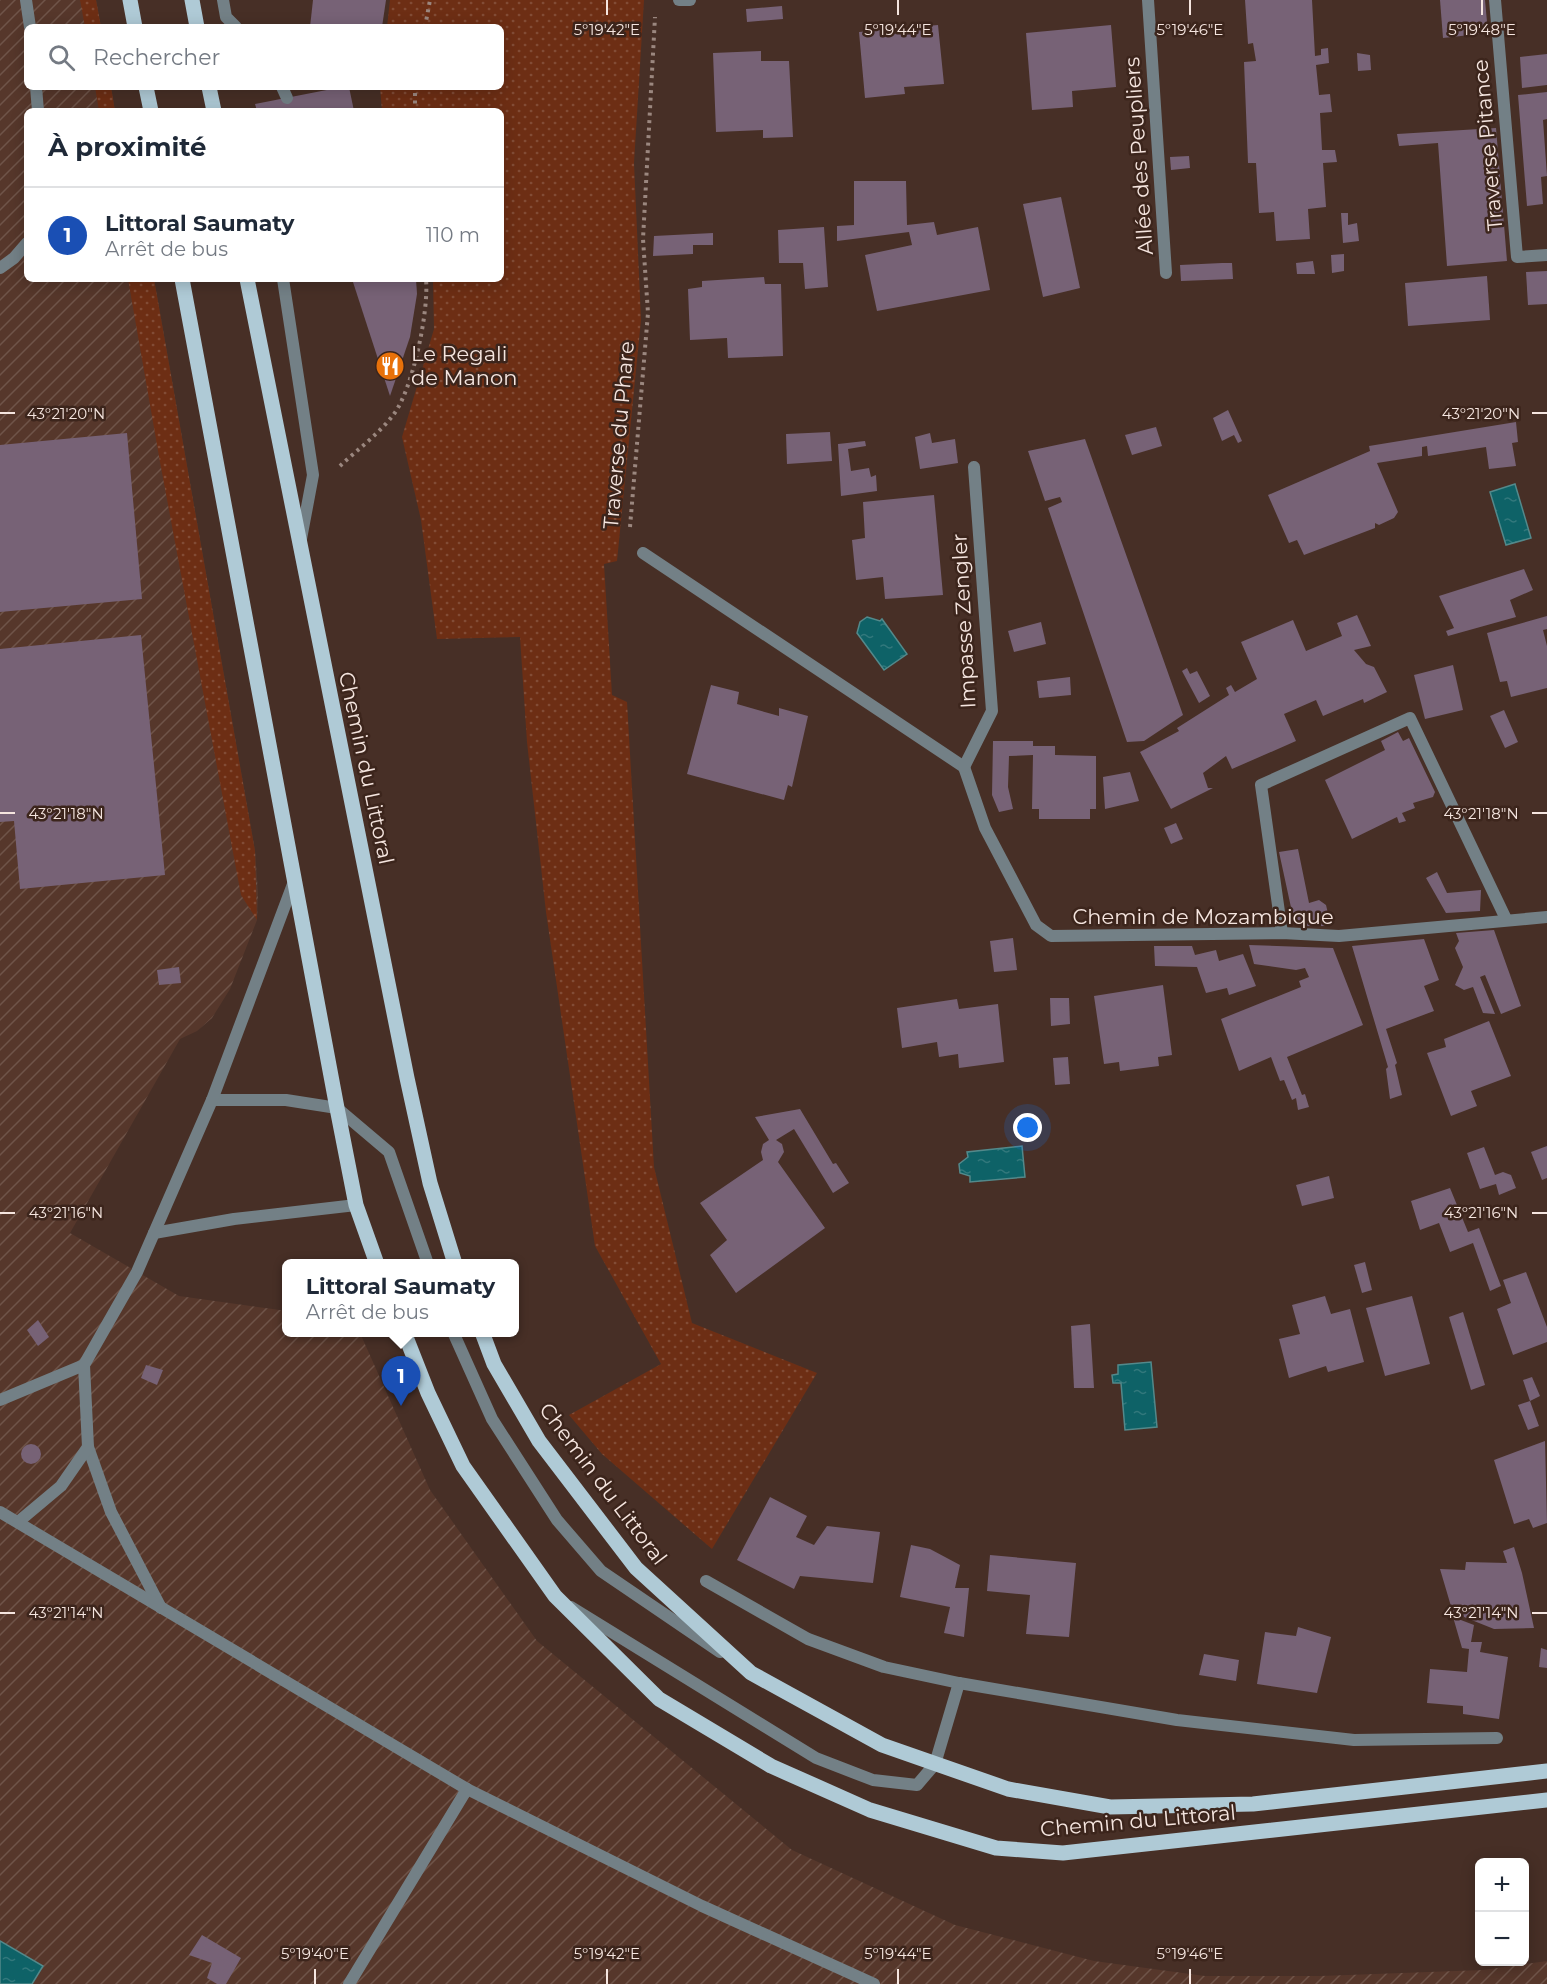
<!DOCTYPE html>
<html lang="fr">
<head>
<meta charset="utf-8">
<style>
  :root { --surface:#fff; --page:#f6f6f7; --text:#1f2937; --muted:#747a83; --line:#e0e1e3; --accent:#2563eb }
  body { margin:0; font-family:Montserrat,sans-serif; background:var(--page); color:var(--text) }
  .controls { position:absolute; right:18px; bottom:18px; display:grid; overflow:hidden; border-radius:9px; box-shadow:0 3px 15px #0003 }
  .controls button { width:54px; height:54px; display:grid; place-items:center; padding:0; border:0; border-bottom:2px solid var(--line); background:var(--surface); color:var(--text); font:30px sans-serif }
  .you { position:absolute; left:1028px; top:1128px; width:21px; height:21px; margin:-15px; border:4px solid #fff; border-radius:50%; background:#1a73e8; box-shadow:0 0 0 9px #1a73e833 }
  .badge { display:grid; place-items:center; width:39px; height:39px; border-radius:50%; background:var(--accent); color:#fff; font-size:20px; font-weight:700 }
  .pin { position:absolute; translate:-50% -50px; filter:drop-shadow(0 2px 3px #0008) }
  .pin::after { content:''; position:absolute; top:32px; width:21px; height:18px; background:inherit; clip-path:polygon(0 0,100% 0,50% 100%) }
  .popup { position:absolute; left:282px; top:1259px; width:237px; height:78px; box-sizing:border-box; display:grid; place-content:center; border-radius:9px; background:var(--surface); filter:drop-shadow(0 2px 4px #0005); font-size:20px; white-space:nowrap; color:var(--muted) }
  .popup b { font-size:22px; color:var(--text) }
  .popup::after { content:''; position:absolute; left:50%; top:100%; margin-left:-12px; border:12px solid transparent; border-top-color:var(--surface) }
  .list { margin:0; padding:0; list-style:none }
  h2 { display:flex; justify-content:space-between; align-items:center; height:78px; margin:0; padding:0 24px; font-size:26px }
  h2 small { font-size:20px; font-weight:400; color:var(--muted) }
  .list li { display:grid; grid-template-columns:39px 1fr auto; gap:18px; align-items:center; box-sizing:border-box; height:96px; padding:0 24px; border-top:2px solid var(--line) }
  .list b { display:block; font-size:22px; white-space:nowrap }
  .list p { margin:0; font-size:20px; white-space:nowrap; color:var(--muted) }
  .list em { font-size:20px; font-style:normal; color:var(--muted) }
  .icon { flex:none; width:33px; height:33px; fill:none; stroke:currentColor; stroke-width:2; stroke-linecap:round; stroke-linejoin:round }
  .map { position:relative; flex:none; width:1547px; height:1984px; overflow:hidden }
  .search { position:absolute; background:var(--surface); box-shadow:0 3px 15px #0003; left:24px; top:24px; width:480px; height:66px; display:flex; align-items:center; gap:15px; box-sizing:border-box; padding:0 21px; border-radius:9px; color:var(--muted); font-size:22px }
  .panel { position:absolute; background:var(--surface); box-shadow:0 3px 15px #0003; left:24px; top:108px; width:480px; height:174px; border-radius:9px }
  .map>svg:first-child { display:block }
  .industrial { fill:url(#industrial-furrows) }
  .grass { fill:url(#grass-dots) }
  .water { fill:url(#water-ripples); stroke:#53898b; stroke-width:1.5 }
  .building { fill:#776276 }
  .lines { fill:none; stroke-linecap:round; stroke-linejoin:round }
  .path { stroke:#9b877f; stroke-width:4; stroke-dasharray:3 4.5; stroke-linecap:butt }
  .service { stroke:#738086; stroke-width:12 }
  .minor { stroke:#738086; stroke-width:12 }
  .primary { stroke:#afcad6; stroke-width:15 }
  .ticks { fill:none; stroke:#f5e5df; stroke-width:2 }
  .labels { text-anchor:middle; stroke-width:5; stroke-linejoin:round; paint-order:stroke }
  .street-label { font-size:21px; fill:#f5e5df; stroke:#3c251c }
  .poi-label { font-size:21px; fill:#f5e5df; stroke:#3c251c; text-anchor:start }
  .ticks-label { font-size:15px; text-anchor:middle; fill:#f5e5df; stroke:#3c251c; stroke-width:5; stroke-linejoin:round; paint-order:stroke }
</style>
</head>
<body>
<div class="map">
<svg width="1547" height="1984" viewBox="0 0 1547 1984">
  <defs>
    <pattern id="industrial-furrows" width="10" height="10" patternUnits="userSpaceOnUse" patternTransform="scale(1.5)"><rect width="10" height="10" fill="#56372b"/><path d="M-1 1l2-2M0 10L10 0M9 11l2-2" fill="none" stroke="#6f5449"/></pattern>
    <pattern id="grass-dots" width="8" height="8" patternUnits="userSpaceOnUse" patternTransform="scale(1.5)"><rect width="8" height="8" fill="#6d2e14"/><path d="M2 2h.1M6 6h.1" fill="none" stroke="#824c36" stroke-width="1.8" stroke-linecap="round"/></pattern>
    <pattern id="water-ripples" width="26" height="14" patternUnits="userSpaceOnUse" patternTransform="scale(1.5)"><rect width="26" height="14" fill="#0e6267"/><path d="M2 4q2-2 4 0t4 0M15 11q2-2 4 0t4 0" fill="none" stroke="#32787c"/></pattern>
  </defs>
  <rect width="100%" height="100%" fill="#472f26"/>
  <!-- industrial -->
  <polygon class="industrial" points="0,0 96,0 101,27 27,27 27,87 111,87 115,111 27,111 27,279 154,279 255,851 258,893 257,920 230,989 212,1018 197,1031 180,1039 70,1233 179,1296 287,1311 287,1332 360,1333 430,1490 537,1641 792,1850 955,1925 1094,1961 1205,1976 1321,1976 1483,1970 1547,1961 1547,1984 32,1984 43,1966 0,1941"/>
  <!-- grass -->
  <g class="grass">
    <polygon points="80,0 96,0 101,27 85,27"/>
    <polygon points="390,0 644,0 634,163 641,320 617,561 604,564 612,695 627,702 654,1167 692,1323 817,1373 712,1549 602,1454 569,1415 661,1364 595,1246 546,912 527,742 520,637 437,639 421,520 402,437 434,329 433,279 501,279 501,111 382,111 380,87 501,87 501,27 387,27"/>
    <polygon points="95,87 111,87 115,111 99,111"/>
    <polygon points="128,279 154,279 255,851 257,920 241,895 160,462"/>
  </g>
  <!-- water -->
  <g class="water">
    <polygon points="1515,484 1531,538 1506,545 1490,492"/>
    <polygon points="867,617 880,621 882,619 907,654 884,670 857,633 860,622"/>
    <polygon points="1022,1146 1025,1177 970,1182 970,1176 960,1173 959,1164 968,1157 967,1152"/>
    <polygon points="1151,1362 1157,1427 1125,1430 1121,1383 1113,1383 1112,1375 1118,1374 1118,1365"/>
    <polygon points="0,1941 43,1966 32,1984 0,1984"/>
  </g>
  <!-- building -->
  <g class="building">
    <polygon points="313,0 386,0 382,27 310,27"/>
    <polygon points="1245,0 1312,0 1315,56 1321,55 1321,49 1328,48 1329,63 1316,65 1319,95 1330,94 1331,104 1332,112 1320,113 1322,150 1335,150 1337,162 1323,163 1326,207 1308,209 1310,239 1276,241 1274,212 1259,213 1256,163 1248,163 1244,62 1256,61 1253,43 1248,44"/>
    <polygon points="1440,0 1485,0 1488,33 1443,38"/>
    <polygon points="782,6 783,19 747,22 746,9"/>
    <polygon points="938,25 944,84 904,87 905,94 865,98 859,32"/>
    <polygon points="1111,25 1116,87 1072,91 1073,107 1032,110 1026,33"/>
    <polygon points="761,51 761,61 789,61 793,137 763,138 763,130 716,132 713,53"/>
    <polygon points="1357,53 1370,55 1371,70 1358,71"/>
    <polygon points="1547,54 1547,85 1522,88 1520,57"/>
    <polygon points="342,87 349,87 354,111 257,111 255,104"/>
    <polygon points="1547,92 1547,119 1543,120 1547,176 1541,177 1543,204 1527,206 1518,95"/>
    <polygon points="1496,128 1507,261 1447,266 1438,143 1399,146 1397,134"/>
    <polygon points="1189,156 1190,168 1171,170 1170,157"/>
    <polygon points="854,181 906,181 907,225 934,222 937,235 978,227 990,290 877,311 865,255 912,245 909,232 837,241 837,226 854,225"/>
    <polygon points="1061,197 1080,288 1043,297 1023,204"/>
    <polygon points="1341,213 1348,213 1348,225 1357,223 1359,241 1343,243"/>
    <polygon points="824,227 828,287 805,289 803,263 779,263 778,230"/>
    <polygon points="713,233 713,245 693,245 693,254 653,256 654,236"/>
    <polygon points="1344,254 1344,271 1332,273 1331,255"/>
    <polygon points="1313,261 1315,274 1297,274 1296,263"/>
    <polygon points="1222,263 1232,263 1233,279 1181,281 1180,265"/>
    <polygon points="1547,271 1547,304 1528,305 1526,272"/>
    <polygon points="1487,276 1490,320 1408,326 1405,283"/>
    <polygon points="764,277 765,284 781,284 783,356 728,358 727,338 690,340 688,289 702,287 702,281"/>
    <polygon points="352,279 416,279 417,294 410,337 390,396"/>
    <polygon points="1228,410 1242,441 1238,443 1234,435 1222,441 1213,418"/>
    <polygon points="1516,422 1518,442 1512,443 1516,466 1489,469 1486,447 1428,456 1427,446 1422,447 1422,456 1377,463 1398,512 1394,518 1379,525 1375,523 1375,528 1304,555 1297,540 1289,543 1268,495 1370,451 1369,446"/>
    <polygon points="1156,427 1162,446 1132,455 1125,435"/>
    <polygon points="830,432 832,461 787,464 786,434"/>
    <polygon points="127,433 142,599 0,612 0,445"/>
    <polygon points="930,433 932,443 955,439 958,463 920,469 915,437"/>
    <polygon points="1085,439 1183,715 1144,741 1127,742 1048,508 1062,502 1060,497 1045,501 1028,451"/>
    <polygon points="865,441 866,446 848,449 851,471 869,468 871,477 876,475 877,491 841,496 838,444"/>
    <polygon points="934,495 943,595 885,599 883,577 856,580 852,540 865,538 863,502"/>
    <polygon points="1524,569 1533,590 1510,600 1516,617 1448,636 1446,631 1454,628 1439,596"/>
    <polygon points="1357,615 1371,646 1354,650 1366,664 1374,667 1387,692 1364,703 1363,699 1323,716 1316,700 1284,714 1296,741 1232,769 1226,756 1203,773 1208,788 1213,788 1171,809 1140,752 1179,731 1177,728 1229,695 1226,688 1231,685 1235,692 1257,679 1241,642 1293,620 1306,651 1342,636 1337,623"/>
    <polygon points="1547,616 1547,629 1543,630 1547,646 1547,688 1511,697 1507,681 1500,682 1487,633"/>
    <polygon points="1041,622 1046,644 1014,652 1008,631"/>
    <polygon points="141,635 165,875 20,889 14,821 0,822 0,649"/>
    <polygon points="1453,665 1463,710 1425,719 1414,675"/>
    <polygon points="1187,668 1190,674 1197,671 1210,696 1199,703 1182,671"/>
    <polygon points="1070,677 1071,695 1039,698 1037,681"/>
    <polygon points="711,685 739,692 737,704 779,716 779,708 808,716 792,787 788,785 784,800 687,774"/>
    <polygon points="1504,710 1518,742 1505,748 1490,716"/>
    <polygon points="1398,732 1403,741 1409,738 1435,792 1433,797 1413,803 1415,808 1402,813 1406,821 1399,823 1397,817 1352,839 1325,780 1385,750 1381,741"/>
    <polygon points="993,741 1033,741 1033,746 1055,746 1055,755 1096,756 1096,809 1090,809 1090,819 1039,819 1039,809 1032,809 1033,755 1009,756 1008,787 1013,809 999,812 992,795"/>
    <polygon points="1130,772 1139,801 1105,809 1103,777"/>
    <polygon points="1176,823 1183,839 1171,844 1164,828"/>
    <polygon points="1298,849 1309,903 1319,900 1326,905 1331,926 1298,926 1292,912 1279,852"/>
    <polygon points="1437,872 1447,893 1481,890 1480,911 1446,913 1426,878"/>
    <polygon points="1494,930 1521,1006 1501,1014 1485,975 1480,977 1495,1014 1483,1013 1473,987 1464,990 1455,985 1463,967 1455,948 1459,941 1456,933"/>
    <polygon points="1013,938 1017,970 994,972 990,941"/>
    <polygon points="1424,939 1439,980 1424,986 1434,1011 1386,1029 1397,1063 1395,1065 1402,1095 1390,1099 1386,1069 1388,1067 1352,946"/>
    <polygon points="1249,945 1333,948 1363,1025 1287,1057 1302,1095 1305,1094 1309,1107 1298,1110 1296,1098 1292,1100 1284,1080 1280,1081 1271,1057 1239,1071 1221,1019 1301,987 1299,981 1309,977 1305,968 1296,970 1254,964"/>
    <polygon points="1154,946 1192,946 1195,955 1216,950 1219,961 1243,954 1256,986 1229,995 1227,988 1206,993 1197,967 1155,966"/>
    <polygon points="179,967 181,983 159,985 157,970"/>
    <polygon points="1163,985 1172,1055 1158,1057 1159,1066 1120,1071 1119,1062 1104,1064 1094,996"/>
    <polygon points="1050,998 1069,998 1070,1024 1051,1026"/>
    <polygon points="957,999 959,1009 998,1004 1004,1062 959,1068 958,1054 939,1057 937,1042 902,1048 897,1008"/>
    <polygon points="1489,1021 1511,1076 1471,1091 1477,1106 1451,1116 1427,1053 1446,1047 1444,1039"/>
    <polygon points="1068,1057 1070,1084 1055,1085 1053,1058"/>
    <polygon points="800,1109 833,1164 836,1163 849,1183 833,1193 794,1129 776,1140 782,1144 784,1152 778,1162 825,1228 736,1293 710,1255 727,1240 700,1203 763,1160 761,1152 763,1144 769,1140 755,1117"/>
    <polygon points="1547,1146 1547,1178 1542,1180 1531,1152"/>
    <polygon points="1484,1147 1495,1175 1503,1172 1511,1175 1516,1188 1499,1195 1496,1184 1480,1189 1467,1153"/>
    <polygon points="1329,1176 1334,1198 1302,1206 1296,1185"/>
    <polygon points="1450,1188 1468,1232 1479,1228 1501,1286 1490,1291 1473,1243 1450,1252 1439,1223 1420,1230 1411,1201"/>
    <polygon points="1365,1262 1372,1290 1362,1293 1354,1265"/>
    <polygon points="1526,1272 1547,1327 1547,1342 1513,1355 1497,1309 1511,1303 1503,1280"/>
    <polygon points="1325,1296 1331,1314 1350,1309 1364,1362 1328,1372 1326,1366 1289,1378 1279,1339 1300,1334 1292,1305"/>
    <polygon points="1412,1296 1430,1364 1385,1376 1366,1308"/>
    <polygon points="1463,1312 1485,1385 1471,1390 1449,1317"/>
    <polygon points="38,1320 49,1337 38,1346 27,1330"/>
    <polygon points="1090,1324 1094,1388 1074,1388 1071,1326"/>
    <polygon points="146,1365 163,1370 157,1385 141,1378"/>
    <polygon points="1532,1377 1540,1396 1530,1401 1523,1380"/>
    <polygon points="1530,1401 1539,1426 1528,1430 1518,1405"/>
    <polygon points="1545,1441 1547,1523 1533,1528 1529,1519 1514,1524 1494,1460"/>
    <circle cx="31" cy="1454" r="10"/>
    <polygon points="770,1497 807,1516 796,1537 814,1545 827,1526 880,1532 873,1583 800,1576 794,1589 737,1560"/>
    <polygon points="911,1545 930,1549 960,1565 955,1588 969,1588 964,1637 944,1633 950,1607 900,1597"/>
    <polygon points="1514,1547 1522,1573 1534,1628 1494,1629 1464,1617 1463,1614 1453,1613 1440,1569 1465,1570 1466,1562 1507,1563 1503,1551"/>
    <polygon points="990,1555 1076,1563 1069,1637 1026,1634 1030,1595 987,1591"/>
    <polygon points="1453,1617 1474,1625 1471,1642 1482,1642 1480,1652 1508,1657 1499,1719 1463,1714 1463,1706 1427,1703 1430,1669 1467,1672 1469,1649 1462,1648"/>
    <polygon points="1298,1627 1331,1637 1317,1693 1257,1684 1265,1632 1296,1636"/>
    <polygon points="1541,1648 1547,1650 1547,1668 1539,1667"/>
    <polygon points="1204,1654 1239,1660 1236,1681 1199,1675"/>
    <polygon points="202,1935 241,1958 226,1984 217,1984 207,1978 212,1963 189,1955"/>
  </g>
  <g class="lines">
    <!-- path -->
    <g class="path">
      <polyline points="425,27 430,0"/>
      <polyline points="415,111 415,87"/>
      <path d="M340 466C357 450 380 433 394 414 413 388 429 311 426 279"/>
      <polyline points="630,527 648,313 643,239 655,17"/>
    </g>
    <!-- service -->
    <g class="service">
      <polyline points="26,0 30,27"/>
      <polyline points="223,0 226,17 236,27"/>
      <polyline points="36,87 38,111"/>
      <polyline points="282,87 287,98"/>
      <polyline points="0,268 14,258 27,243"/>
      <polyline points="283,279 313,475 301,539"/>
      <polyline points="212,1100 286,1100 337,1108 389,1152 428,1264"/>
      <polyline points="154,1233 234,1219 356,1205"/>
      <polyline points="453,1332 492,1419 557,1520 601,1571 720,1652"/>
      <polyline points="0,1400 84,1365"/>
      <polyline points="88,1447 111,1512 161,1608"/>
      <polyline points="0,1512 467,1789 702,1906 874,1984"/>
      <polyline points="18,1522 61,1486 88,1447 84,1365 137,1272 212,1100 293,884"/>
      <polyline points="349,1984 467,1789"/>
    </g>
    <!-- minor -->
    <g class="minor">
      <polyline points="679,0 690,0"/>
      <polyline points="1148,0 1166,273"/>
      <polyline points="1495,0 1517,257 1547,255"/>
      <polyline points="643,553 964,767"/>
      <polyline points="964,767 985,828 1036,925 1051,936 1282,933 1339,936 1547,917"/>
      <polyline points="964,767 992,711 974,467"/>
      <polyline points="1282,933 1261,785 1410,718 1506,919"/>
      <polyline points="706,1581 808,1639 884,1667 959,1683 1177,1720 1354,1740 1497,1738"/>
      <polyline points="571,1607 816,1758 873,1780 917,1785 935,1764 959,1683"/>
    </g>
    <!-- primary -->
    <g class="primary">
      <polyline points="130,0 135,27"/>
      <polyline points="192,0 197,27"/>
      <polyline points="146,87 151,111"/>
      <polyline points="209,87 214,111"/>
      <polyline points="182,279 337,1108 356,1205 377,1264"/>
      <polyline points="247,279 407,1078 430,1183 455,1264"/>
      <polyline points="404,1332 428,1393 463,1466 555,1596 659,1699 771,1766 870,1810 996,1848 1063,1853 1547,1800"/>
      <polyline points="482,1332 494,1364 539,1441 636,1568 751,1673 882,1745 1008,1789 1110,1807 1253,1804 1547,1771"/>
    </g>
  </g>
  <!-- ticks -->
  <path class="ticks" d="M607 0V15M898 0V15M1190 0V15M1482 0V15M0 413H15M1532 413H1547M0 813H15M1532 813H1547M0 1213H15M1532 1213H1547M0 1613H15M1532 1613H1547M315 1969V1984M607 1969V1984M898 1969V1984M1190 1969V1984"/>
  <!-- icons -->
  <defs>
    <g id="restaurant-disc" transform="scale(1.5)"><circle r="9.5" fill="#e8710a" stroke="#3c251c"/><path d="M-5-6h1v4h1v-4h1v4h1v-4h1v5L-1.5 .5V6h-2V.5L-5-1ZM5-6V6H3V1.5H1.5Q1.5-4 5-6Z" fill="#fff"/></g>
  </defs>
  <g fill-rule="evenodd">
    <use href="#restaurant-disc" x="390" y="366"/>
  </g>
  <g class="labels">
    <!-- street labels -->
    <g class="street-label">
      <text transform="translate(1488 145) rotate(-95)" y="7">Traverse Pitance</text>
      <text transform="translate(1139 156) rotate(-94)" y="7">Allée des Peupliers</text>
      <text transform="translate(619 435) rotate(-85)" y="7">Traverse du Phare</text>
      <text transform="translate(964 621) rotate(-93)" y="7">Impasse Zengler</text>
      <text transform="translate(366 768) rotate(78)" y="7">Chemin du Littoral</text>
      <text x="1203" y="924">Chemin de Mozambique</text>
      <text transform="translate(603 1484) rotate(53)" y="7">Chemin du Littoral</text>
      <text transform="translate(1138 1821) rotate(-5)" y="7">Chemin du Littoral</text>
    </g>
    <!-- poi labels -->
    <g class="poi-label">
      <text x="411" y="361">Le Regali<tspan x="411" dy="24">de Manon</tspan></text>
    </g>
  </g>
  <g class="ticks-label">
    <text x="607" y="35">5°19'42"E</text>
    <text x="898" y="35">5°19'44"E</text>
    <text x="1190" y="35">5°19'46"E</text>
    <text x="1482" y="35">5°19'48"E</text>
    <text x="66" y="419">43°21'20"N</text>
    <text x="1481" y="419">43°21'20"N</text>
    <text x="66" y="819">43°21'18"N</text>
    <text x="1481" y="819">43°21'18"N</text>
    <text x="66" y="1218">43°21'16"N</text>
    <text x="1481" y="1218">43°21'16"N</text>
    <text x="66" y="1618">43°21'14"N</text>
    <text x="1481" y="1618">43°21'14"N</text>
    <text x="315" y="1959">5°19'40"E</text>
    <text x="607" y="1959">5°19'42"E</text>
    <text x="898" y="1959">5°19'44"E</text>
    <text x="1190" y="1959">5°19'46"E</text>
  </g>
</svg>
<div class="controls">
<button>+</button>
<button>−</button>
</div>
<div class="you"></div>
<div class="pin badge" style="left:401px;top:1406px;background:#1a4fb4">1</div>
<div class="popup"><b>Littoral Saumaty</b>Arrêt de bus</div>
<div class="search"><svg class="icon" aria-label="search" viewBox="0 0 24 24"><circle cx="10" cy="10" r="6"/><path d="M15 15l6 6"/></svg>Rechercher</div>
<section class="panel">
<h2>À proximité<small></small></h2>
<ul class="list">
<li><span class="badge" style="background:#1a4fb4">1</span><div><b>Littoral Saumaty</b><p>Arrêt de bus</p></div><em>110 m</em></li>
</ul>
</section>
</div>
</body>
</html>
